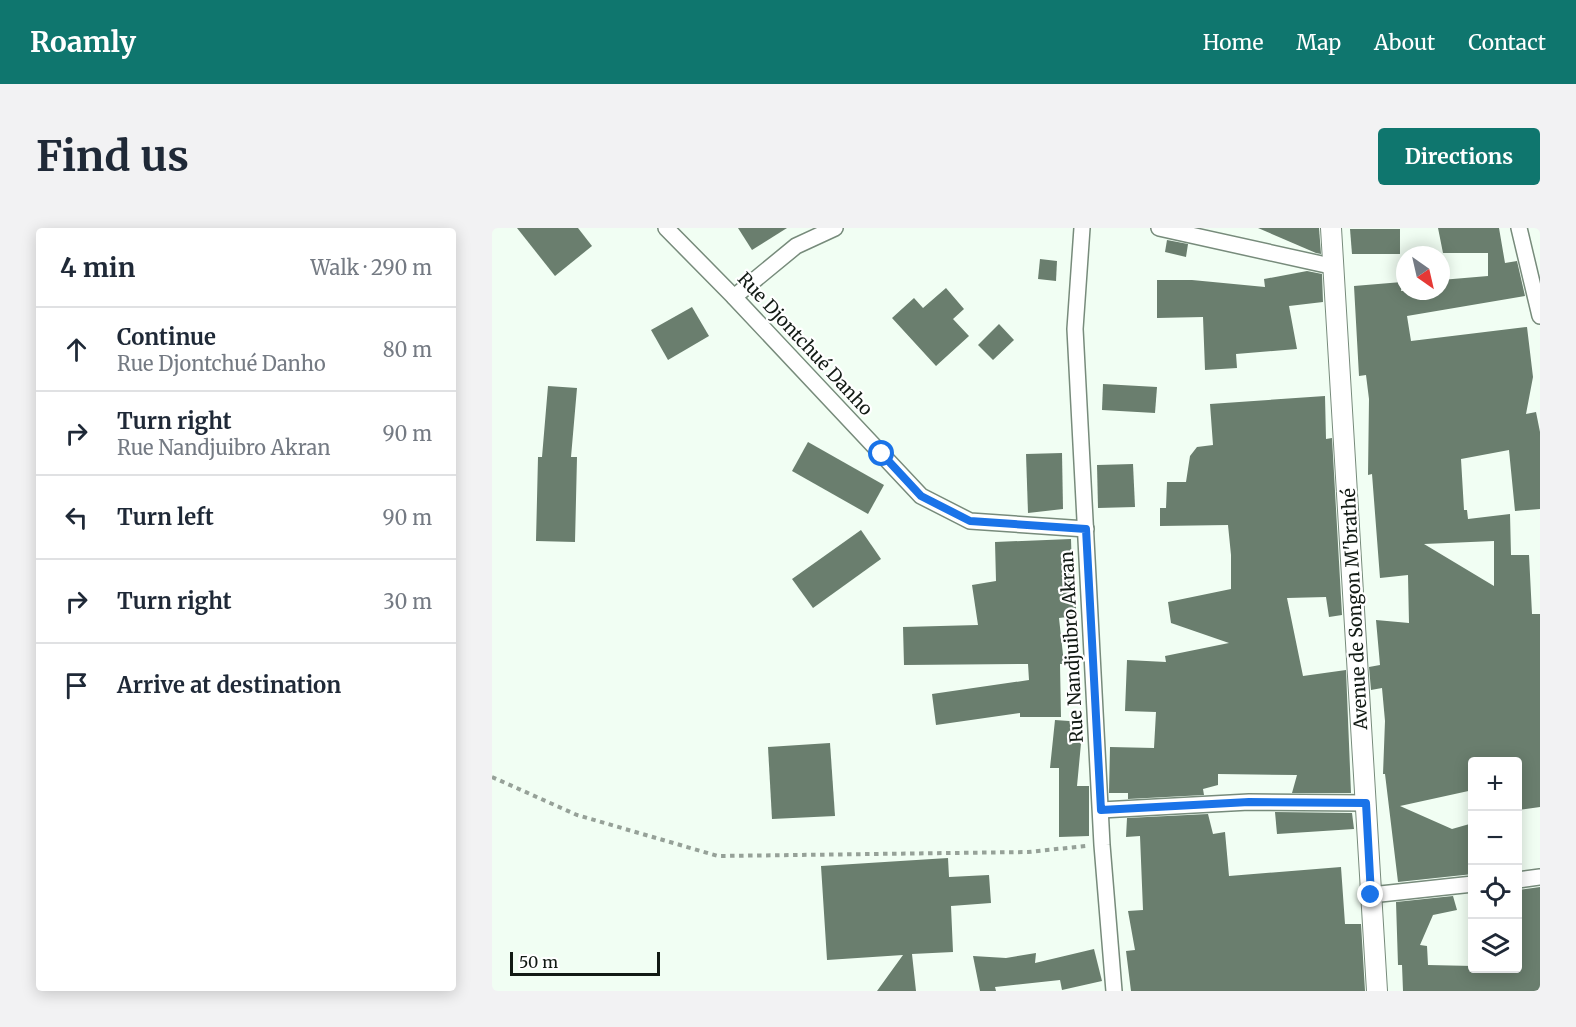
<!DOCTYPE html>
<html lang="en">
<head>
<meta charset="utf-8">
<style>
  :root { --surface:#fff; --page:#f2f2f3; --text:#1f2937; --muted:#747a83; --line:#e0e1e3; --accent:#0f766e }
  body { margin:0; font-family:Merriweather,serif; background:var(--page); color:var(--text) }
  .controls { position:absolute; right:18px; bottom:18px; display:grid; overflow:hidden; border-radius:6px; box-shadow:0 3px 15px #0003 }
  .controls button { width:54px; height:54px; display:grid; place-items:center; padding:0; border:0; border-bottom:2px solid var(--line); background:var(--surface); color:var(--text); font:30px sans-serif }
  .compass { position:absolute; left:904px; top:18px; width:54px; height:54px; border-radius:50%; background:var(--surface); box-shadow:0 3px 15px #0003; rotate:146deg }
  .scale { position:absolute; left:18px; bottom:15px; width:150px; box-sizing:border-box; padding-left:6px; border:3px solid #121a14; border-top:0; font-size:16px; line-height:21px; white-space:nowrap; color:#121a14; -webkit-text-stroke:4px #fff; paint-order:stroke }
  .stop { position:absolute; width:18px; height:18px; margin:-14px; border:4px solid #1a73e8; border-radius:50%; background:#fff }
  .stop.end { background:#1a73e8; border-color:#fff; box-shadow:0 2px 6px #0008 }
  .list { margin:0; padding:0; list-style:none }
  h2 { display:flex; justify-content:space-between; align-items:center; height:78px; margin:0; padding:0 24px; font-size:26px }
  h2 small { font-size:20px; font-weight:400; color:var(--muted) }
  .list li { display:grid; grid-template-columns:39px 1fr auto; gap:18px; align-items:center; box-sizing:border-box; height:84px; padding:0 24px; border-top:2px solid var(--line) }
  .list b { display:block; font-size:22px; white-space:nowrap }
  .list p { margin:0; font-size:20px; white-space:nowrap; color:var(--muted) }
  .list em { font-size:20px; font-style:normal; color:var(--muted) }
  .icon { flex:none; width:33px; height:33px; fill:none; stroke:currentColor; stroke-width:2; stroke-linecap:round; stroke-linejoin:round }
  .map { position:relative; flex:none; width:1048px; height:763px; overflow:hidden; border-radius:6px }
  header { display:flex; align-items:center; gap:36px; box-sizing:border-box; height:84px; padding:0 30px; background:var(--accent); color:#fff }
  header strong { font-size:28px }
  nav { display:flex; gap:33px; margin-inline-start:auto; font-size:21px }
  .intro { display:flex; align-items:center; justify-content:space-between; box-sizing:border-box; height:144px; padding:0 36px }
  h1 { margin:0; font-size:42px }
  .button { padding:15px 27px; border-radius:6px; background:var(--accent); color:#fff; font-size:21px; font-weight:700 }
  main { display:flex; gap:36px; padding:0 36px }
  aside { flex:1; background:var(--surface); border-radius:6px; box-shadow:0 3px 15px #0003 }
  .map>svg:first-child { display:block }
  .building { fill:#6a7e6e; fill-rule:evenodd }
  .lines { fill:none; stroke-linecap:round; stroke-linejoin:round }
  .minor-casing { stroke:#778b7b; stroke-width:18 }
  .tertiary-casing { stroke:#778b7b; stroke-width:22 }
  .path { stroke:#96a198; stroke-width:4; stroke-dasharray:4.5 4.5; stroke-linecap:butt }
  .minor { stroke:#fff; stroke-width:15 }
  .tertiary { stroke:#fff; stroke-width:20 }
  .route { stroke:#1a73e8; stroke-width:8 }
  .labels { text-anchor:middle; stroke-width:4.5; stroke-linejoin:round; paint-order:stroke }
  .street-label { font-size:18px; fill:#121a14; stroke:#fff }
</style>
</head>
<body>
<header>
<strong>Roamly</strong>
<nav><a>Home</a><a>Map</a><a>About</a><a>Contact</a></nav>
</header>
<div class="intro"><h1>Find us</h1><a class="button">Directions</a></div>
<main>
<aside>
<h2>4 min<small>Walk · 290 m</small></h2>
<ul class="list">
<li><svg class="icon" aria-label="ahead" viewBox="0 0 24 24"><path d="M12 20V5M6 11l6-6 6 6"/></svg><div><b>Continue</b><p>Rue Djontchué Danho</p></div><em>80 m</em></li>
<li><svg class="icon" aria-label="right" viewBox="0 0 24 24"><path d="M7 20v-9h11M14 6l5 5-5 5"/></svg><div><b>Turn right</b><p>Rue Nandjuibro Akran</p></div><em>90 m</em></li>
<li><svg class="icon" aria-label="left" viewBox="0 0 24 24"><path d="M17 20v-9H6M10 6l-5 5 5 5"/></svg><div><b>Turn left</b></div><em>90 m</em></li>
<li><svg class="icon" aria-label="right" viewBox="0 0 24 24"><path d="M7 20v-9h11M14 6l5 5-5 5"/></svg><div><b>Turn right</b></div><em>30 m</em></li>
<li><svg class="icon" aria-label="arrive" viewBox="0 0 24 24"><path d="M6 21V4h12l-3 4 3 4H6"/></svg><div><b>Arrive at destination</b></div></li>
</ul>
</aside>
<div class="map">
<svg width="1048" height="763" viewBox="0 0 1048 763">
  <rect width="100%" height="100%" fill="#f1fef3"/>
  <!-- building -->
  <g class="building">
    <polygon points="25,0 86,0 100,18 63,48"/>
    <polygon points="246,0 295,0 260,22"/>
    <polygon points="766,0 827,0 829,26 824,25"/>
    <path d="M946 0H1007L1013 35 1025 33 1033 68 915 88 919 113 1035 99 1041 149 1034 186 1044 184 1048 204V281L1023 283 1017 222 969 231 972 282H975L976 291 1018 286 1019 327H1037L1040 386H1048V579L1026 582V534H981V562L908 578 960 601 981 595V646L906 654 893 546H891L893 493 890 460 879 462 877 439 888 437 884 392 917 395 916 347 888 350 880 246 876 247 877 171 874 147 867 148 862 58 910 54 909 63H949V52L996 48V25H951ZM1002 313V358L932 316Z"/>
    <polygon points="858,1 908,1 908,26 860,26"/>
    <polygon points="675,12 696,16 694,29 673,24"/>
    <polygon points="548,31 565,33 564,53 546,51"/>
    <polygon points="815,43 830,46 831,74 797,78 805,121 744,126 745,140 713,142 711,89 665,90 665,52 700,52 773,59 772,51"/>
    <polygon points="454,60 472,81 461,91 477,108 444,138 400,90 422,70 431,80"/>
    <polygon points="200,79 217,108 176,132 159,102"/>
    <polygon points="507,96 522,112 501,132 486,117"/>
    <polygon points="611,156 665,159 663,185 610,182"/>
    <polygon points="56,158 85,160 79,229 85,229 83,314 44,313 46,229 50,229"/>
    <polygon points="833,168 834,211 840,210 850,387 837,389 834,369 795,370 811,448 854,442 859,565 800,565 805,547 726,546 726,557 711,561 712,567 636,571 636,565 617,565 618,519 662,520 664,484 633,483 635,432 674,434 673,428 737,415 679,395 676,374 739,361 739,327 736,297 668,298 668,280 674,280 675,254 694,254 698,228 705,219 721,217 718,176"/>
    <polygon points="316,214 392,257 376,286 300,243"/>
    <polygon points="570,225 571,281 536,285 534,226"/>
    <polygon points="641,236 643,279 606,280 605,237"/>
    <polygon points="369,302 389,331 321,380 300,351"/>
    <polygon points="579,311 580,345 584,345 584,388 567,390 572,436 568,436 569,489 528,489 528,485 444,497 440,466 537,452 536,436 412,437 411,399 486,397 480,357 504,353 503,314"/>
    <polygon points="563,492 591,494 585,558 597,558 597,608 567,609 567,540 558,540"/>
    <polygon points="338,515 343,588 280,591 276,519"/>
    <polygon points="783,584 860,585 862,601 785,606"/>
    <polygon points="716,586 721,606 733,604 737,648 849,639 853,696 869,696 873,763 639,763 634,723 643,722 636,683 651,682 648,608 634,609 635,590"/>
    <polygon points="456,630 457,649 497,647 499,675 459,678 461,724 420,726 424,763 385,763 411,727 335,732 329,638"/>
    <polygon points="1048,659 1048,763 911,763 910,737 906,737 904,674 961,668 965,682 941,687 928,717 935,718 936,737 981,738 981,741 1026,741 1026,662"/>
    <polygon points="602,721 610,753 570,762 568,752 503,759 504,763 488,763 481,728 514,730 544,725 543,735"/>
  </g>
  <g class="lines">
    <!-- minor casing -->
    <g class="minor-casing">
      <g id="minor">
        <polyline points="174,0 242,69 429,268 478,293 594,301"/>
        <polyline points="590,0 583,101 610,617 622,763"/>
        <polyline points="667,0 843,39"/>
        <polyline points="1027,0 1048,88"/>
        <polyline points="242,69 304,18 343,0"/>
        <polyline points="609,582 757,574 874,575"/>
        <polyline points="1026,652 1048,649"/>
        <polyline points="879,667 981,656"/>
      </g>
    </g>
    <!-- tertiary casing -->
    <g class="tertiary-casing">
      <polyline id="tertiary" points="839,0 885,763"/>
    </g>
    <!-- path -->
    <polyline class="path" points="0,549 85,587 226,628 536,624 594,618"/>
    <!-- minor -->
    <use href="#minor" class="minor"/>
    <!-- tertiary -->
    <use href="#tertiary" class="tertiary"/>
  </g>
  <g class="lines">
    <!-- route -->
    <polyline class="route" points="390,226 429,268 478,293 594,301 609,582 757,574 874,575 879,667"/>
  </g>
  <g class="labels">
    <!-- street labels -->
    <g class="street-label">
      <text transform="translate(313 116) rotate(47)" y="6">Rue Djontchué Danho</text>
      <text transform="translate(863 381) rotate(-93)" y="6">Avenue de Songon M'brathé</text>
      <text transform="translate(580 419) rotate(-93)" y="6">Rue Nandjuibro Akran</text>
    </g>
  </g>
</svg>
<div class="controls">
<button>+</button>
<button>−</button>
<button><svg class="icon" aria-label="locate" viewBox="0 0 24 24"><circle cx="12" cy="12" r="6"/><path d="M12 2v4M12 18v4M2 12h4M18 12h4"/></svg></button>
<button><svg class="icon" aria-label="layers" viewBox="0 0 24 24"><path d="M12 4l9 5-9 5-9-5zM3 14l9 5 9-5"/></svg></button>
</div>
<svg class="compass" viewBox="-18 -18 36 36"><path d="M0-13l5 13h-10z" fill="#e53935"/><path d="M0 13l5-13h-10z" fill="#747a83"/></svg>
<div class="scale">50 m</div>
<div class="stop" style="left:390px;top:226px"></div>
<div class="stop end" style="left:879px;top:667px"></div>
</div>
</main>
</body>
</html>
